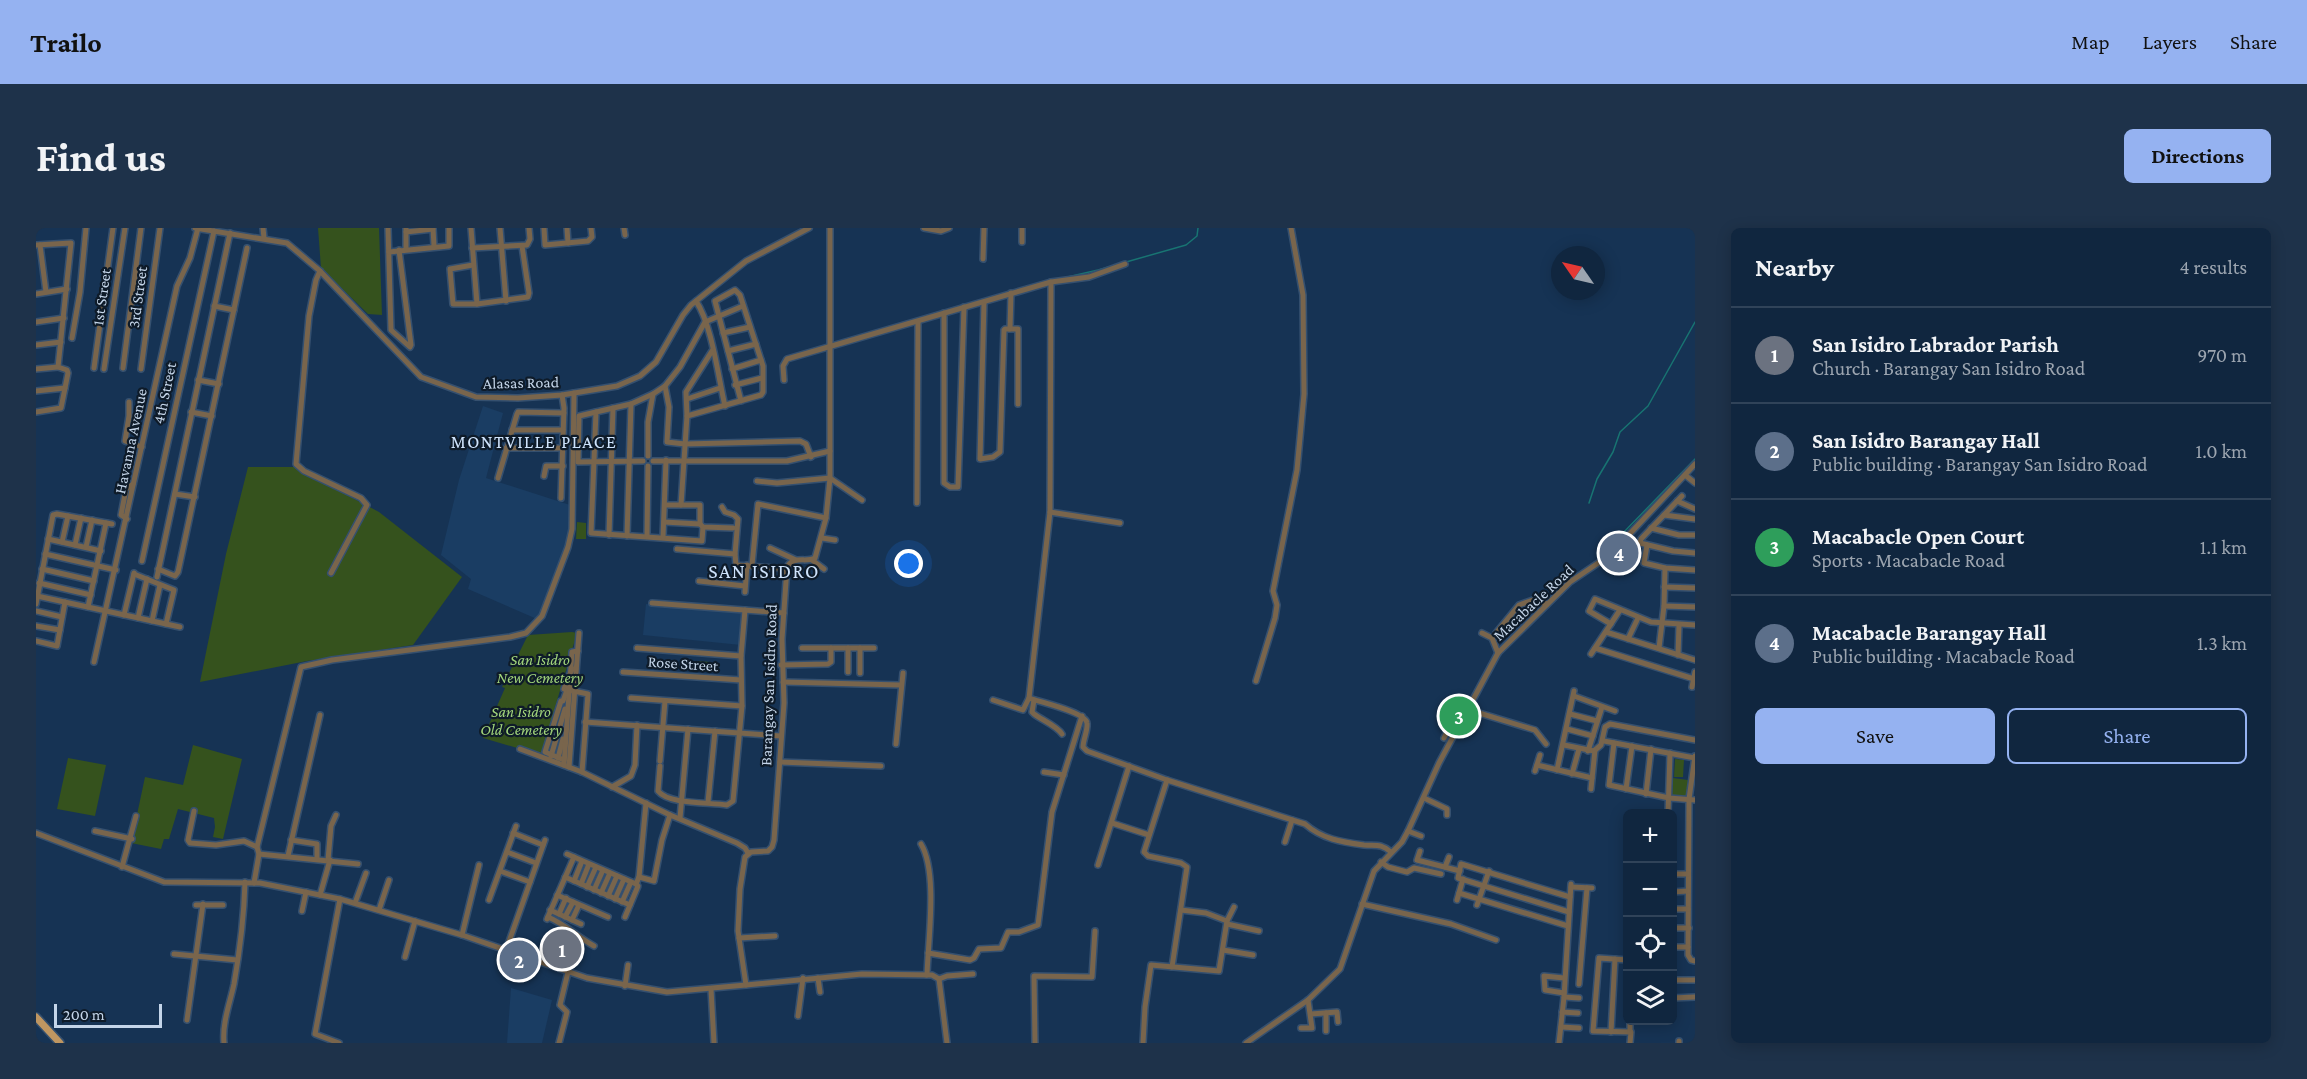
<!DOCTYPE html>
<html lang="en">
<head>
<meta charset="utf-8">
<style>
  :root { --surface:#10263f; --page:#1e324a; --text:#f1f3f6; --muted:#9ca5b0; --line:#304359; --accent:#95b2f1 }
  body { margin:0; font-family:"Crimson Pro",serif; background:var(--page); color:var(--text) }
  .controls { position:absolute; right:18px; bottom:18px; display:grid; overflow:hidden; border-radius:9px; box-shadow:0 3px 15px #0003 }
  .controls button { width:54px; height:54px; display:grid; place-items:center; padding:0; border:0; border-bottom:2px solid var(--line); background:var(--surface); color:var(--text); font:30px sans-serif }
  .compass { position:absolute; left:1515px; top:18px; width:54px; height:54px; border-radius:50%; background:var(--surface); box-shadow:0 3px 15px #0003; rotate:304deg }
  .scale { position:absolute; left:18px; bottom:15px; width:108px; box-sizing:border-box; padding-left:6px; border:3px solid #c4d5e9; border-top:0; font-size:16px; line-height:21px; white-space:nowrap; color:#c4d5e9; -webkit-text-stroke:4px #0e1b29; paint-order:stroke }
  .you { position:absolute; left:873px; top:336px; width:21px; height:21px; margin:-15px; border:4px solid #fff; border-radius:50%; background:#1a73e8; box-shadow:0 0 0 9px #1a73e833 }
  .badge { display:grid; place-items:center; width:39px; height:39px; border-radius:50%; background:var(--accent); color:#fff; font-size:20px; font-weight:700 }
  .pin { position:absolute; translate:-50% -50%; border:3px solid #fff; box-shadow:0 2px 6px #0006 }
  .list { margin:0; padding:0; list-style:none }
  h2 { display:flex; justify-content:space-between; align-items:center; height:78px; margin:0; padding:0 24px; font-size:26px }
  h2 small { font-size:20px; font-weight:400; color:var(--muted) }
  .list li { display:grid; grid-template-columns:39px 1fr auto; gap:18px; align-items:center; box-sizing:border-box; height:96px; padding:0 24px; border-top:2px solid var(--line) }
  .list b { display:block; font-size:22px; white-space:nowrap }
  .list p { margin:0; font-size:20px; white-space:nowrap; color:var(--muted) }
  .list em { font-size:20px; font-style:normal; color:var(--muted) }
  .actions { display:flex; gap:12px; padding:18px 24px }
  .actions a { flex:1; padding:14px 0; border:2px solid var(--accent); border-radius:9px; text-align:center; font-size:21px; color:var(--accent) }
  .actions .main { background:var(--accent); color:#111 }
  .icon { flex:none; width:33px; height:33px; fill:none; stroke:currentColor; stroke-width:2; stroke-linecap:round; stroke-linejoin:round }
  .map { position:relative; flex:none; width:1659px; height:815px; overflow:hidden; border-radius:9px }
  header { display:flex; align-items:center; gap:36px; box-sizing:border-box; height:84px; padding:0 30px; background:var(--accent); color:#111 }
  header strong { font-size:28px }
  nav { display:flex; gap:33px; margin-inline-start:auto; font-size:21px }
  .intro { display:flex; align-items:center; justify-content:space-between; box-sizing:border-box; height:144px; padding:0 36px }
  h1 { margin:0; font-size:42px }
  .button { padding:15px 27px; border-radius:9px; background:var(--accent); color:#111; font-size:21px; font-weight:700 }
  main { display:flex; gap:36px; padding:0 36px }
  aside { flex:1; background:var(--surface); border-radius:9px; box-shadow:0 3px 15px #0003 }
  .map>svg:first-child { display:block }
  .built { fill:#1a3d63 }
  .green { fill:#35521d }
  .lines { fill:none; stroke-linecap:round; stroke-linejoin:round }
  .stream { stroke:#187472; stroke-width:1.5 }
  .minor-casing { stroke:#35506f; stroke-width:8 }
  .major-casing { stroke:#35506f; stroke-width:10 }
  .minor { stroke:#79654c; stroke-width:5 }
  .major { stroke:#bf9661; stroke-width:7 }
  .labels { text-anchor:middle; stroke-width:4.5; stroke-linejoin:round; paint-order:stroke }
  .street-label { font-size:16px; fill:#c4d5e9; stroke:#0e1b29 }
  .park-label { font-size:16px; font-style:italic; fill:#a2d57b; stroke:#0e1b29 }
  .neighbourhood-label { font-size:18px; letter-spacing:1.5px; fill:#cee3fc; stroke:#0e1b29 }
  .quarter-label { font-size:20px; letter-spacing:1.5px; fill:#cee3fc; stroke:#0e1b29 }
</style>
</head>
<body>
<header>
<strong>Trailo</strong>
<nav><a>Map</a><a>Layers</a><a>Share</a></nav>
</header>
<div class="intro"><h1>Find us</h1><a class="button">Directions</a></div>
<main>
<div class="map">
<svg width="1659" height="815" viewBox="0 0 1659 815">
  <rect width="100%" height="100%" fill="#163354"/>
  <!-- built -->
  <g class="built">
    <polygon points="447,178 467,185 450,250 534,277 532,312 501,391 432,361 435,351 405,327 423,252"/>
    <polygon points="610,376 708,384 705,417 607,407"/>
    <polygon points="475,760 516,772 506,815 471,815"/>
  </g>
  <!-- green -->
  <g class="green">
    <polygon points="282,0 343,0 346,87 332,86 285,40"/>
    <polygon points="212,239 258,239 343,284 426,349 377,417 271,433 164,454 190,326"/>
    <polygon points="541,294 550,295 550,311 540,311"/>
    <polygon points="536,404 541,405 505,527 447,510 469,460 466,459 492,407"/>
    <polygon points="658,433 675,434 675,444 657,442"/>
    <polygon points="157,517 206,531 187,611 177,609 179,599 178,590 142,581 133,611 128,611 125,621 95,615 109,549 147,557"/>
    <polygon points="32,530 70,537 59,588 21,581"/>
    <polygon points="1639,531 1648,532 1647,549 1638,549"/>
    <polygon points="1637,550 1652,552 1651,570 1636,569"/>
  </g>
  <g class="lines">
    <!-- stream -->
    <g class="stream">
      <polyline points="1027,50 1062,42 1150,17 1161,8 1162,0"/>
      <polyline points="1553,275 1561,251 1577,224 1584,204 1612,178 1659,94"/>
      <polyline points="1588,309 1587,305 1659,231"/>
    </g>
    <!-- minor casing -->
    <g class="minor-casing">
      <g id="minor">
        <polyline points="159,0 251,15 284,43 385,149 440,169 482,170 526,167 581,158 604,148 620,134 647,87 655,77 710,33 773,0"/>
        <polyline points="227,0 228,10"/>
        <polyline points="352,0 355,102 374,119 375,117 363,22"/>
        <polyline points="370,0 370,21"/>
        <polyline points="397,0 398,18"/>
        <polyline points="435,0 441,76 492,69 493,65 486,18"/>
        <polyline points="464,0 470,73"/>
        <polyline points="508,0 509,17 552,13 556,9 555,0"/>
        <polyline points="531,0 532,15"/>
        <polyline points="588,0 589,7"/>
        <polyline points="888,0 905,3 913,0"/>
        <polyline points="370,4 397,1"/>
        <polyline points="986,14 986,0"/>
        <polyline points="0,17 35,15 22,139 31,142 32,145 25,180 0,184"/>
        <polyline points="4,17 10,64"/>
        <polyline points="436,20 491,17 494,11 493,0"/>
        <polyline points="353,24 413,18 413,0"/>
        <polyline points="947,31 948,0"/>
        <polyline points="437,37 414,41 417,76 441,76"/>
        <polyline points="284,43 280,52 273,88 260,236 268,243 325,270 331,277 295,345"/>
        <path d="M1015 54 1014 284 993 470C1003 474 1050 484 1051 495 1052 502 1047 512 1047 519L1051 523 1131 552 1269 596C1286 611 1305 614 1328 617 1339 618 1345 615 1355 624"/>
        <polyline points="0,66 31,61"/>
        <path d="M660 73C676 97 682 148 689 178"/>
        <polyline points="948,74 944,231 957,229 964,224 968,102 969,101 982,101 982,176"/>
        <polyline points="178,78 198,82"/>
        <polyline points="908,85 908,255 914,259 922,259 928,79"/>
        <polyline points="0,94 28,90"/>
        <polyline points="974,101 975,65"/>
        <polyline points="687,105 714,99"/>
        <polyline points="36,110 44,64 50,0"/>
        <polyline points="0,117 25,114"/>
        <polyline points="692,123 720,116"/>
        <polyline points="58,140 77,0"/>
        <polyline points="87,140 105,0"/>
        <polyline points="0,141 22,139"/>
        <polyline points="68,141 89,0"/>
        <polyline points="105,141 124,0"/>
        <polyline points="696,141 725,132"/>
        <polyline points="162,152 183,156"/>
        <polyline points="748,152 747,138 751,131 1015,54 1053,49 1089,36"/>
        <polyline points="699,157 726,150"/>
        <polyline points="629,158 633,179 631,214 649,216 764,213 770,216 775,229"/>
        <polyline points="0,163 29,160"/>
        <polyline points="617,166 595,176 560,184 555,305 666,313 667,299"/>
        <polyline points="651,171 684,160"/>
        <polyline points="93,174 93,188 89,213 106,219"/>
        <polyline points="155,184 176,188"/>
        <polyline points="560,184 543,188 542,234 607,233"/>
        <polyline points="651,188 725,167 727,164 727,138 704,67 699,62 679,73 705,173"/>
        <polyline points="476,202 527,202"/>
        <polyline points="470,220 527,220"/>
        <polyline points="612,228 612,194 617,166 629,158 644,139 669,94 707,78"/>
        <polyline points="617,233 751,233 794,223"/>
        <polyline points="1649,247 1659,255"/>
        <polyline points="508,248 510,238 527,238"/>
        <polyline points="462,250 481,186 482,184 528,185"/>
        <polyline points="721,253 741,255 794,250 826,272"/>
        <polyline points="139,266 159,269"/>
        <polyline points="1646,268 1605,311 1604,315 1637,323 1659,325"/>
        <polyline points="525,270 528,180 526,167"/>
        <polyline points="1641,273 1659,281"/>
        <polyline points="881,275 882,94"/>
        <polyline points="629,277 664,277 664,296"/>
        <polyline points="645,277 651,188 650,164 676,123"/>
        <polyline points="686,279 689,284 698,287 702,291 699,326 700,337 751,341"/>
        <polyline points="1014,284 1084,295"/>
        <polyline points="1628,287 1659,291"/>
        <polyline points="91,291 85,287 90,261 97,256"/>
        <polyline points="628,294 664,296 667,299 697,300"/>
        <polyline points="1615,300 1643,307 1659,307"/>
        <polyline points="573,307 577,180"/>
        <polyline points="591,308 595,176"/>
        <polyline points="611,308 612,238"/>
        <polyline points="627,309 630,232"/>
        <polyline points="786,310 799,312"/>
        <polyline points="12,311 65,323"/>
        <polyline points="26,314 32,288"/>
        <polyline points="39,317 45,290"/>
        <polyline points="1611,317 1608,335 1629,340 1659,342"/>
        <polyline points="50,319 56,292"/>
        <polyline points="734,320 760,332"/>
        <polyline points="641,321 699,326"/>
        <polyline points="9,326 80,342"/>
        <polyline points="776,332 788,341"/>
        <polyline points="106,333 178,3"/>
        <polyline points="716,337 722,276 790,290"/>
        <polyline points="6,341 58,353"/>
        <polyline points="122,341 139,348 142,344 211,20"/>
        <polyline points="98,346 138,362 130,396"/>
        <polyline points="121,349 194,5"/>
        <polyline points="663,353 709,358"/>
        <polyline points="3,355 55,367"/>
        <polyline points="1628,359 1659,360"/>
        <polyline points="709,364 711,337"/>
        <polyline points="1,368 144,399"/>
        <polyline points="616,375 748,385"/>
        <polyline points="0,376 17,287 21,286 76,296"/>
        <polyline points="1628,378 1659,379"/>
        <polyline points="52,379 70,295"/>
        <polyline points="0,383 26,389"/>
        <polyline points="88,387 98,345"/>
        <polyline points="102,390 111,351"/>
        <polyline points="116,393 124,357"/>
        <polyline points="1575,396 1553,383 1559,371 1615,394 1659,397"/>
        <polyline points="0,398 24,402"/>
        <polyline points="1570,404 1659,432"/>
        <polyline points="1446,405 1456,410 1462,425"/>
        <polyline points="1460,405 1483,377 1497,372 1511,376"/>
        <polyline points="1592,411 1602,390"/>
        <polyline points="0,413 21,418 29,374"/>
        <polyline points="601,420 705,428"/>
        <polyline points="766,420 838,420"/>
        <polyline points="812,420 812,444"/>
        <polyline points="824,420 824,445"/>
        <polyline points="1559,420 1658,451"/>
        <polyline points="1623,420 1628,378 1629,340"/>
        <polyline points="1555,426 1584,382"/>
        <polyline points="1642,427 1643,397"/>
        <polyline points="58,434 141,58 154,30 162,0"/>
        <polyline points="745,437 792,436 795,434 795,420"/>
        <polyline points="540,441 536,441 528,461 552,466 546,544"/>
        <polyline points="587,444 705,452"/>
        <polyline points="1220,453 1239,390 1241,377 1237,363 1261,242 1268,166 1267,67 1255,0"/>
        <polyline points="747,454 864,457"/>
        <polyline points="1656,459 1659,444"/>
        <polyline points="1538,468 1579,483"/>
        <polyline points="595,470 706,478"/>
        <polyline points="957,472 987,482 993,470"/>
        <path d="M998 472 996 484 998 486C1006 492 1021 498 1026 506"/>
        <polyline points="1430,481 1499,502 1510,516"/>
        <polyline points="1534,486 1561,493"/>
        <polyline points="549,494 745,508"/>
        <polyline points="1531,501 1557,508"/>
        <polyline points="1408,510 1415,496 1423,495"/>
        <polyline points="1568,513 1659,530"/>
        <polyline points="1578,515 1573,557 1633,570 1659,572"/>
        <polyline points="860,516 867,445"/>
        <polyline points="1528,517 1558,523 1565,517 1569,499 1574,496 1659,512"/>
        <polyline points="484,521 546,544 634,587 701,615 709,620 712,625"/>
        <polyline points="1552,523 1566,479"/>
        <polyline points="515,528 529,481"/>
        <polyline points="1659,528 1653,571 1652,727 1655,732 1659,733"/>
        <polyline points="522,530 527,511"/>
        <polyline points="528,532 509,524 525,473 527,473 531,462"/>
        <polyline points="624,533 629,473"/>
        <polyline points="744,534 845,538"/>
        <polyline points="528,537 536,424 542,423"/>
        <polyline points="1501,537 1556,550"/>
        <path d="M624 538 622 563C633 577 674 574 691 577L697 573 706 478 705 428 709 382"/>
        <polyline points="533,539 543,405"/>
        <polyline points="1521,542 1538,463"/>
        <polyline points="1499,543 1504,527"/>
        <polyline points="1008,544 1028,547"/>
        <polyline points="1536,546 1543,521"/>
        <polyline points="1131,552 1108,624 1112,628 1145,635 1151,639 1136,739"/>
        <polyline points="576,559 595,548 599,537 601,497"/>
        <polyline points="1555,561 1559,522"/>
        <polyline points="1590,561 1596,518"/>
        <polyline points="1610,566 1615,521"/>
        <polyline points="1388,570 1411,581 1411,587"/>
        <polyline points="672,574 679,503"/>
        <polyline points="158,583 152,612 154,615 180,617 208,613 221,619"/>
        <polyline points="1632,586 1634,525"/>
        <polyline points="644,590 652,501"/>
        <polyline points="1076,595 1113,607"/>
        <polyline points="59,603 96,611"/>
        <polyline points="1372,603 1385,608"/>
        <path d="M0 605 128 654 224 655 304 671 426 707 551 750 631 764 710 757 702 703 704 661 709 629 715 624 732 623 736 619 738 612 748 475 746 411 751 339C758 327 770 335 779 330L790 290 794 250V0"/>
        <polyline points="477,605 507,617"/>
        <polyline points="255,612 281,616 281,630"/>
        <polyline points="1249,614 1256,592"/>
        <path d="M885 616C902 644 892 713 891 747"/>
        <polyline points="1384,623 1381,632 1424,643"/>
        <polyline points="471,624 500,635"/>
        <polyline points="223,626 322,636"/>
        <polyline points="531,626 600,656"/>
        <polyline points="252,628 284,487"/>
        <polyline points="292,632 295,598 300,587"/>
        <polyline points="1345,634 1352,639 1371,644 1378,640 1405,646"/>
        <polyline points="1062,637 1093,538"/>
        <polyline points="86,639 100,588"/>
        <polyline points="1409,639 1413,629"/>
        <polyline points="464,643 494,654"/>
        <polyline points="1636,646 1652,646"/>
        <polyline points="529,649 594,677"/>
        <polyline points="603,649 618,653 626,612 634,587"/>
        <polyline points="538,653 546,633"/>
        <polyline points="218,655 223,626 221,619 265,439 296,432 474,409 490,405 506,388 532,319 536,301 538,165"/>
        <polyline points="545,656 553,636"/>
        <polyline points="551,659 560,639"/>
        <polyline points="1535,659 1556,660"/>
        <polyline points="558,662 567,642"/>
        <polyline points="1636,664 1652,663"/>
        <polyline points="565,665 574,645"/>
        <polyline points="1423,665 1532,698"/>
        <polyline points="284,667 294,632"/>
        <polyline points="521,667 572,689"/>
        <polyline points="572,668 581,648"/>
        <polyline points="579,671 588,651"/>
        <polyline points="453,672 480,598"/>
        <polyline points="1421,672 1427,651"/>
        <polyline points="586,674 595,654"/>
        <polyline points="319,675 330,645"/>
        <polyline points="1326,676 1415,696 1460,712"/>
        <polyline points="160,677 187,677"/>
        <polyline points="1441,677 1453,643"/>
        <polyline points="1636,681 1652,681"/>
        <polyline points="343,682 353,652"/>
        <polyline points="514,682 545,696"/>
        <polyline points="1145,682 1170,685 1191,693"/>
        <polyline points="266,683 270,664"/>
        <polyline points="1533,684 1422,650 1425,636 1534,669"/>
        <polyline points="523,686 530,670"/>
        <path d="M512 689C529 696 541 709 558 718"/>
        <polyline points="529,689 537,674"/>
        <polyline points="589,689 602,658 600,656 603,649 610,575"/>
        <polyline points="511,691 538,629"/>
        <polyline points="536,692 543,677"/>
        <polyline points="1191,696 1223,703"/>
        <polyline points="1636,700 1653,700"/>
        <polyline points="426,707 443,637"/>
        <polyline points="703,710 739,708"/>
        <polyline points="1636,719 1652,719"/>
        <polyline points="470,722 509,612"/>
        <polyline points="1187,722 1217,727"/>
        <polyline points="892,725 934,732 938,730 943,721 965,720 972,704 983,704 1002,697 1016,584 1046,488"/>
        <polyline points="138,726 201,732"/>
        <polyline points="369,729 379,693"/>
        <polyline points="1592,732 1563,730 1557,803 1595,804 1594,815"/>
        <polyline points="782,750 784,764"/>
        <polyline points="903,751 911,748 937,746"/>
        <polyline points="1636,752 1659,752"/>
        <polyline points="1543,756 1551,660"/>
        <polyline points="710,757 826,746 896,747 903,751 911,815"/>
        <polyline points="589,758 592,737"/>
        <polyline points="675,761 678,815"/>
        <polyline points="1528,765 1509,762 1508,748 1528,750"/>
        <polyline points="1528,769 1543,770"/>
        <polyline points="1636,770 1659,769"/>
        <polyline points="1526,784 1542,785"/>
        <polyline points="1275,786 1301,784 1302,794"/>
        <polyline points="762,788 767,750"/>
        <polyline points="151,792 167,676"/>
        <polyline points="1525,799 1543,800"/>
        <polyline points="1265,800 1276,800 1272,772"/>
        <polyline points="1290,803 1290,785"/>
        <polyline points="1575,804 1579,731"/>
        <polyline points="1594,804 1594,792"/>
        <polyline points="1643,813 1643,815"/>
        <path d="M188 815C186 795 194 775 198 756 204 722 208 689 209 654"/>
        <polyline points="303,815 279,806 304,671"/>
        <polyline points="523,815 531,784 524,777 532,744"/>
        <polyline points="999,815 998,748 1056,749 1059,703"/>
        <polyline points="1107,815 1109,779 1115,737 1183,743 1191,693 1198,679"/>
        <polyline points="1210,815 1272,772 1304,741 1338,643 1366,614 1372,603 1403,535 1462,425 1534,354 1574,327 1659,236"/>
        <polyline points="1523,815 1528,769 1535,656"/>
      </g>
    </g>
    <!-- major casing -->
    <g class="major-casing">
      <polyline id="major" points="0,789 24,815"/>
    </g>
    <!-- minor -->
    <use href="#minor" class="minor"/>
    <!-- major -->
    <use href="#major" class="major"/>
  </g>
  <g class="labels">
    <!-- street labels -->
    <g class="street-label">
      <text transform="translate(65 69) rotate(-82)" y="6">1st Street</text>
      <text transform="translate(101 69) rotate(-82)" y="6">3rd Street</text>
      <text transform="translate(485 154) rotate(-1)" y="6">Alasas Road</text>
      <text transform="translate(128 165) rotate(-78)" y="6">4th Street</text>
      <text transform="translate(94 213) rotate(-78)" y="6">Havanna Avenue</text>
      <text transform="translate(1497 374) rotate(-43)" y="6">Macabacle Road</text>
      <text transform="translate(647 435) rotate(4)" y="6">Rose Street</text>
      <text transform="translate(732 457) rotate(-88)" y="6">Barangay San Isidro Road</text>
    </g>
    <!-- park labels -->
    <g class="park-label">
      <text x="504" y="437">San Isidro<tspan x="504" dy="18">New Cemetery</tspan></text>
      <text x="485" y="489">San Isidro<tspan x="485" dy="18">Old Cemetery</tspan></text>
    </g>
    <!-- neighbourhood labels -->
    <g class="neighbourhood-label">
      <text x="498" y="220">MONTVILLE PLACE</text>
    </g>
    <!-- quarter labels -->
    <g class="quarter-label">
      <text x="728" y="350">SAN ISIDRO</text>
    </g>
  </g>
</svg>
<div class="controls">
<button>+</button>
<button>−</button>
<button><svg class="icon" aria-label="locate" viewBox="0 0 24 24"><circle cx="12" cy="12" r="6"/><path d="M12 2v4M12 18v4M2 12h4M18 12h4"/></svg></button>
<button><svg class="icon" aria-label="layers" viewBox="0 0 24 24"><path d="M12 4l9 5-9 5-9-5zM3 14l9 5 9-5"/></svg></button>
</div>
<svg class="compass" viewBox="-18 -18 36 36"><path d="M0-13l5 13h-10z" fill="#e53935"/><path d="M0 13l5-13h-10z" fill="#9ca5b0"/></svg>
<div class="scale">200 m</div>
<div class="you"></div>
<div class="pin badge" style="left:526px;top:721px;background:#6b7280">1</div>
<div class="pin badge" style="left:483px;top:732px;background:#5c6f8a">2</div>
<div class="pin badge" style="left:1423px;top:488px;background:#2e9e5b">3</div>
<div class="pin badge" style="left:1583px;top:325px;background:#5c6f8a">4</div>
</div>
<aside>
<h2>Nearby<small>4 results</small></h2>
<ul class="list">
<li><span class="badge" style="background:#6b7280">1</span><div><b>San Isidro Labrador Parish</b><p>Church · Barangay San Isidro Road</p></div><em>970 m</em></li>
<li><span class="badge" style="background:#5c6f8a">2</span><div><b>San Isidro Barangay Hall</b><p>Public building · Barangay San Isidro Road</p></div><em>1.0 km</em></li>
<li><span class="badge" style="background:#2e9e5b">3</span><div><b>Macabacle Open Court</b><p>Sports · Macabacle Road</p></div><em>1.1 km</em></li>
<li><span class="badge" style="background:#5c6f8a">4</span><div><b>Macabacle Barangay Hall</b><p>Public building · Macabacle Road</p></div><em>1.3 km</em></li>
</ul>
<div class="actions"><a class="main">Save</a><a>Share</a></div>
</aside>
</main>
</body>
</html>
